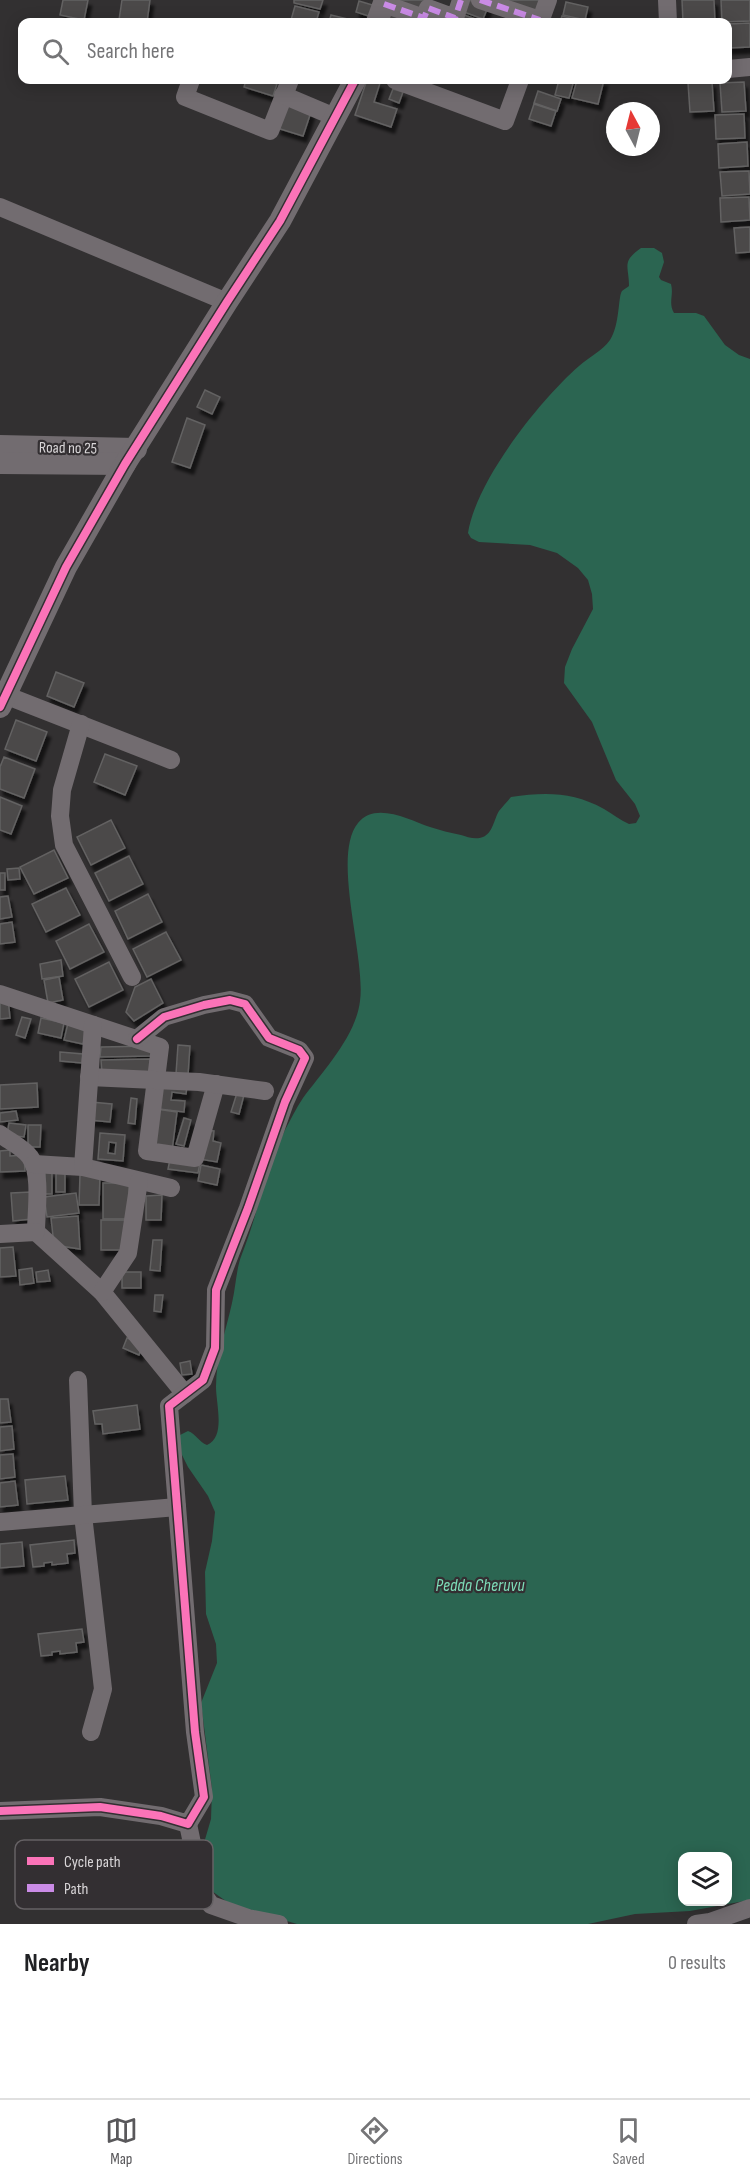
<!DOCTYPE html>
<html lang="en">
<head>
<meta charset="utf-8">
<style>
  :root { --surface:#fff; --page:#f2f2f2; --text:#202124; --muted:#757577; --line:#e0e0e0; --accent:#59585b }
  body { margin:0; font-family:"Sofia Sans Condensed",sans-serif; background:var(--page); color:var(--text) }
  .controls { position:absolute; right:18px; bottom:18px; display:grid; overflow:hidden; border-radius:12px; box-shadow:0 3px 15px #0003 }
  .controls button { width:54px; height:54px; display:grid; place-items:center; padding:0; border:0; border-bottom:2px solid var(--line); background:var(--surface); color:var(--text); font:30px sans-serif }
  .compass { position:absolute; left:606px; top:102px; width:54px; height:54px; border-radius:50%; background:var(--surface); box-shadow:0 3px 15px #0003; rotate:353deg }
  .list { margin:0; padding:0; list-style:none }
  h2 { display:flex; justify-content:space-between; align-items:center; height:78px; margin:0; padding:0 24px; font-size:26px }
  h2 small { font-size:20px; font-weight:400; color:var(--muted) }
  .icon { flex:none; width:33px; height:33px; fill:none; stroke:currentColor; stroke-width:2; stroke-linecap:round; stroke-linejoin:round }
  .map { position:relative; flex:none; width:750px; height:1924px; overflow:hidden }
  .search { position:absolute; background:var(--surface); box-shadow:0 3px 15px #0003; left:18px; right:18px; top:18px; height:66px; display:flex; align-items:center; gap:15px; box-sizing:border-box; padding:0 21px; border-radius:12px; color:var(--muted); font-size:22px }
  .sheet { height:174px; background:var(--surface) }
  nav { display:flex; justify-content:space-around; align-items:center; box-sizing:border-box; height:84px; border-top:2px solid var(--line); background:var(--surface); font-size:16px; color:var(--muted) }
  nav a { display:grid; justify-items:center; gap:3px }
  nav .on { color:var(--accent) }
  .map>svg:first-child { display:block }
  .water { fill:#2b6551; fill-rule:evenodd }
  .building { fill:#4b494a; stroke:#636262; stroke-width:1.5; fill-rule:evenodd; filter:url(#shadow) }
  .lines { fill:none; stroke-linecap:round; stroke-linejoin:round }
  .minor { stroke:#726c70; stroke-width:18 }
  .tertiary { stroke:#726c70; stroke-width:22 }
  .quiet { stroke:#ca8be6; stroke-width:6; stroke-dasharray:12 6; stroke-linecap:butt }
  .cycleway-casing { stroke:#332f32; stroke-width:11 }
  .cycleway { stroke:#fb73b8; stroke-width:8 }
  .labels { text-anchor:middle; stroke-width:4.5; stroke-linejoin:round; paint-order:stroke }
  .street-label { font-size:16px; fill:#d9d6d8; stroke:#332f32 }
  .water-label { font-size:18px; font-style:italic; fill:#7ddcb8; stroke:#332f32 }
  .key { fill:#332f32; stroke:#656164; stroke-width:1.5 }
  .key-label { font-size:16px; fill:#d9d6d8 }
</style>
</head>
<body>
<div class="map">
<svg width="750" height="1924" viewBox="0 0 750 1924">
  <defs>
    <filter id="shadow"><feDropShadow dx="3.5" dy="6" stdDeviation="1.5" flood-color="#0009"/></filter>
  </defs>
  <rect width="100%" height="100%" fill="#323031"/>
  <!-- water -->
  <path class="water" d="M641 248H654L662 253 664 262 659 277 661 280 671 284C674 295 668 303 674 313H696L704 316 725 345 739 355 750 359V1900L690 1911 635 1914 588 1924H297L230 1904 209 1889 200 1876 199 1860 211 1819 212 1789 201 1703 217 1663 216 1644 206 1614 205 1572 212 1541 215 1512 208 1496 188 1467 180 1451V1435L188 1431C196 1434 199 1442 207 1445 226 1437 216 1404 216 1387 216 1358 226 1330 232 1303 236 1286 236 1269 242 1254 258 1213 266 1169 285 1130 291 1119 296 1108 303 1098 323 1071 356 1036 360 1001 366 957 331 856 358 823 375 801 410 820 430 827 440 830 450 833 461 835 467 837 476 840 483 837 493 833 494 819 499 811 503 806 507 802 511 797 546 792 573 792 604 809 613 814 620 820 629 824L636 823 640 816 635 804 616 780 592 722 564 683 565 667 572 649 593 609 592 594 588 580 578 568 557 553 530 545 479 542 471 538 468 533C476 481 539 401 579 366 589 357 602 351 610 340 620 325 618 296 622 291 624 289 627 288 629 286 629 266 621 262 641 248ZM682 1856H728V1902H682Z"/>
  <!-- building -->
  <g class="building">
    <polygon points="63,0 88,0 84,20 60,15"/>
    <polygon points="122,0 150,0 147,22 119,20"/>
    <polygon points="294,0 323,0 320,9 294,3"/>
    <polygon points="396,0 427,0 423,14"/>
    <polygon points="469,0 488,7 483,19 464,12"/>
    <polygon points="505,0 541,0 536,15"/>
    <polygon points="682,0 714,0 715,22 683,22"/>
    <polygon points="721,0 750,0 750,21 722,22"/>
    <polygon points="359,1 379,7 375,18 356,12"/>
    <polygon points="566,2 588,7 585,20 563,15"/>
    <polygon points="295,6 319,12 316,22 291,20"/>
    <polygon points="388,6 412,15 409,22 382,22"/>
    <polygon points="331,15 360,22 329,22"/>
    <polygon points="464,15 484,22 461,22"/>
    <polygon points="562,16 586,22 560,22"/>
    <polygon points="750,23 750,47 728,48 728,24"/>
    <polygon points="246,80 263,80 277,84 273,96 244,87"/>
    <polygon points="367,80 380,83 374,102 397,109 391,127 355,115"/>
    <polygon points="559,80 574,80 569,98 555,95"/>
    <polygon points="577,80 604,80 598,104 572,98"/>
    <polygon points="712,82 714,111 690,112 688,83"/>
    <polygon points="744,82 746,111 722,112 720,83"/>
    <polygon points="393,89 403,92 399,103 389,99"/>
    <polygon points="538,91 561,99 557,111 534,103"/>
    <polygon points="285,104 311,112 303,136 277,128"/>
    <polygon points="534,104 556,111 551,126 529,119"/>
    <polygon points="744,114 745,138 716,139 715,115"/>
    <polygon points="747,142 748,166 719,168 718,144"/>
    <polygon points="749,171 750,194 722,196 720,172"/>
    <polygon points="749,197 750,220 721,222 720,198"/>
    <polygon points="750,227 750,252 736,253 734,228"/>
    <polygon points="205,390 220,397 212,414 197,407"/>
    <polygon points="187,418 205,425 190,468 172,462"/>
    <polygon points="56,672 84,683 74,707 47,696"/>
    <polygon points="16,720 47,732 36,761 5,749"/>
    <polygon points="105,754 137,766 125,795 94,782"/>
    <polygon points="4,757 35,769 24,798 0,789 0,767"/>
    <polygon points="0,797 22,806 11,834 0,830"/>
    <polygon points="111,820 125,848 91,865 77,837"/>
    <polygon points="54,850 68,878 34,894 20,867"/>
    <polygon points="129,856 143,884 109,901 95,873"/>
    <polygon points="19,868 20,879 8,880 7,869"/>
    <rect x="0" y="873" width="5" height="17"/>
    <polygon points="66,888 80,915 46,932 32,904"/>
    <polygon points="148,894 162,922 128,939 115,911"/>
    <polygon points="8,896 12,917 0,919 0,897"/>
    <polygon points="12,922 15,942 0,944 0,924"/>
    <polygon points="89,924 104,952 70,969 56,941"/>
    <polygon points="166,932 181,960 147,977 133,949"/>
    <polygon points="61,960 63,976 42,979 40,964"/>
    <polygon points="109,962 123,990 89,1007 75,979"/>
    <polygon points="59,977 63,1000 48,1003 44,980"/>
    <polygon points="151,979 163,1003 134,1021 126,1012 135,987"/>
    <polygon points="0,998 8,998 10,1018 0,1019"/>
    <polygon points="22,1017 31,1019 25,1038 16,1035"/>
    <polygon points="41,1018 64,1023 61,1038 38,1033"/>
    <polygon points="68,1023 87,1028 83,1044 64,1040"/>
    <polygon points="178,1045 190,1046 188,1075 176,1074"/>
    <polygon points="151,1046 151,1056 100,1057 101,1047"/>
    <polygon points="60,1052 83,1054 82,1063 60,1061"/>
    <polygon points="150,1059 151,1072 102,1073 101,1060"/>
    <polygon points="37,1083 38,1107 0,1109 0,1085"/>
    <polygon points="162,1083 187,1086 186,1094 172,1092 171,1100 185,1101 184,1112 159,1109"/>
    <polygon points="237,1093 244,1095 239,1114 231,1112"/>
    <polygon points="131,1098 137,1099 135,1124 128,1123"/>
    <polygon points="91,1102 112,1104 110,1122 89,1120"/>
    <polygon points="156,1109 177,1112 172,1151 150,1149"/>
    <polygon points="16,1111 18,1120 0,1122 0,1113"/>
    <polygon points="184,1118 191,1120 184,1146 176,1144"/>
    <polygon points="9,1123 26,1125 24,1137 7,1135"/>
    <polygon points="28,1125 41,1125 40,1147 28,1147"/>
    <polygon points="205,1130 214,1131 213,1141 221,1143 217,1162 199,1159"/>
    <path d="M100 1133 125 1135 123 1161 98 1159ZM109 1142 116 1143 115 1154 108 1153Z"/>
    <polygon points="10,1150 10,1156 24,1155 25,1171 0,1172 0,1151"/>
    <polygon points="170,1159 200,1163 198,1173 168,1169"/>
    <polygon points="201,1165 220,1169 217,1185 198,1181"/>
    <rect x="45" y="1172" width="7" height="22"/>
    <rect x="56" y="1172" width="9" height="20"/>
    <polygon points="100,1174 99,1205 79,1205 80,1175"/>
    <rect x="103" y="1183" width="26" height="36"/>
    <polygon points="31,1192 32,1219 13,1221 11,1193"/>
    <polygon points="76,1193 79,1213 47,1217 44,1197"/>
    <polygon points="162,1195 161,1220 146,1220 146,1196"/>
    <polygon points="78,1216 80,1249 54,1245 51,1218"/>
    <rect x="101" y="1220" width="25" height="30"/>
    <polygon points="153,1240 162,1240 160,1271 150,1270"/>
    <polygon points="13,1247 16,1276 0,1277 0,1248"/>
    <polygon points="32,1268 34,1283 20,1285 19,1270"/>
    <polygon points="48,1270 50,1281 37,1282 36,1272"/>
    <rect x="122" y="1272" width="19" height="16"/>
    <polygon points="155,1295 163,1295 161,1312 154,1311"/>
    <polygon points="127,1338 143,1344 139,1355 123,1348"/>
    <polygon points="190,1361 192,1374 182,1375 180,1363"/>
    <polygon points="0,1399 8,1399 11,1422 0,1423"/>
    <polygon points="137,1405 140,1429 103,1434 102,1424 95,1424 93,1411"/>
    <polygon points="12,1426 14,1449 0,1451 0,1427"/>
    <polygon points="13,1454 15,1477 0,1479 0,1455"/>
    <polygon points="65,1476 68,1500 27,1504 25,1480"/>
    <polygon points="15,1481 18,1505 0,1507 0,1483"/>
    <polygon points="74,1540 75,1553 67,1554 68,1563 52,1565 52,1562 44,1563 44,1566 33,1567 30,1545"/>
    <polygon points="22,1542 24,1566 0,1568 0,1544"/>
    <polygon points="82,1629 84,1642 76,1643 77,1652 60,1654 60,1651 52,1652 52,1655 41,1656 38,1634"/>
  </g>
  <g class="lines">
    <!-- minor -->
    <g class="minor">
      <polyline points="480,0 540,20"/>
      <polyline points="667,0 668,22"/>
      <polyline points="384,4 424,18 428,8 455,18 461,0"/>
      <polyline points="540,22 548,0"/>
      <polyline points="728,69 750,67"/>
      <polyline points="191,80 185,97 270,131 290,80"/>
      <polyline points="395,80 505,121 520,80"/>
      <polyline points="283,95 335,117"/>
      <polyline points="0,207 227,302"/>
      <polyline points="5,695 171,760"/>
      <polyline points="81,724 62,790 60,816 64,845 132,977"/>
      <polyline points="0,994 160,1047 147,1151 195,1158 216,1084"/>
      <polyline points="89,1077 199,1082 265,1091"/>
      <path d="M0 1134C9 1141 24 1148 30 1157 42 1173 36 1212 36 1232L102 1292 185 1394"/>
      <polyline points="34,1164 83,1167 171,1188"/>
      <polyline points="83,1167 93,1025"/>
      <polyline points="0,1234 36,1232"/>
      <polyline points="102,1292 128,1253 139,1181"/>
      <polyline points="78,1380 83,1515 103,1689 91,1732"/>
      <polyline points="0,1522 177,1507"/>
      <polyline points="0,1811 100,1807 161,1816 188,1824 204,1797 195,1732 169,1406 203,1380 215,1348 216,1290 248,1208 285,1102 305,1058 299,1050 269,1038 245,1004 230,1000 204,1005 164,1017 137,1039"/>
      <polyline points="188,1824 193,1848 194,1881 211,1905 248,1918 279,1924"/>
      <polyline points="696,1924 710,1922 750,1908"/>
    </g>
    <!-- tertiary -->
    <g class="tertiary">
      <polyline points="377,22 385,0"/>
      <polyline points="0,446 136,449"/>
      <polyline points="0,463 125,464"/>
      <polyline points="0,707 66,567 125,464 227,302 280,221 355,80"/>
    </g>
    <!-- quiet -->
    <g class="quiet">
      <polyline points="480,0 540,20"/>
      <polyline points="384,4 424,18 428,8 455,18 461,0"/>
    </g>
    <!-- cycleway casing -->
    <g class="cycleway-casing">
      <g id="cycleway">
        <polyline points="0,707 66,567 125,464 227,302 280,221 355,80"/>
        <polyline points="0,1811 100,1807 161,1816 188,1824 204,1797 195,1732 169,1406 203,1380 215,1348 216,1290 248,1208 285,1102 305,1058 299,1050 269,1038 245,1004 230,1000 204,1005 164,1017 137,1039"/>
      </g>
    </g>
    <!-- cycleway -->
    <use href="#cycleway" class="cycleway"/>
  </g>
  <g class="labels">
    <!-- street labels -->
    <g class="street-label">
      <text transform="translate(68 447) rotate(1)" y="6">Road no 25</text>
    </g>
    <!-- water labels -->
    <g class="water-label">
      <text x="480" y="1591">Pedda Cheruvu</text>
    </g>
  </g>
  <!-- legend -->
  <rect x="15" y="1840" width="198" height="69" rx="9" class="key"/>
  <rect x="27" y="1857" width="27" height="8" fill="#fb73b8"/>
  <rect x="27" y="1884" width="27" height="8" fill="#ca8be6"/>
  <g class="key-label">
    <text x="64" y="1867">Cycle path</text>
    <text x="64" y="1894">Path</text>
  </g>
</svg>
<div class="controls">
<button><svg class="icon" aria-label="layers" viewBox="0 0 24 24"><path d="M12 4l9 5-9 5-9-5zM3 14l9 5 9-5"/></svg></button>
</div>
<svg class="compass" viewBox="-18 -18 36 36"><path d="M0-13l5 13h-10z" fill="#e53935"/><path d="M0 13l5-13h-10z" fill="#757577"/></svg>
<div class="search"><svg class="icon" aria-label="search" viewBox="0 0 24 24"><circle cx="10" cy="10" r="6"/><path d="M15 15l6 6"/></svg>Search here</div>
</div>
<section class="sheet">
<h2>Nearby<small>0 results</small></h2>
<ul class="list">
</ul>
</section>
<nav>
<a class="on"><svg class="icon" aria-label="map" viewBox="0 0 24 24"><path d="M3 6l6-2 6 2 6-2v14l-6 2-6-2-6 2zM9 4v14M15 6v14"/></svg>Map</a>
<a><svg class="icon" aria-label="directions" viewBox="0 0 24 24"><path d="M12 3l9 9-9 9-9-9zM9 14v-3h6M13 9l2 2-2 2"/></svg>Directions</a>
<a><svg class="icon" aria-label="saved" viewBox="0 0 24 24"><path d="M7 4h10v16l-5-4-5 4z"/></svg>Saved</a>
</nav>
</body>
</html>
